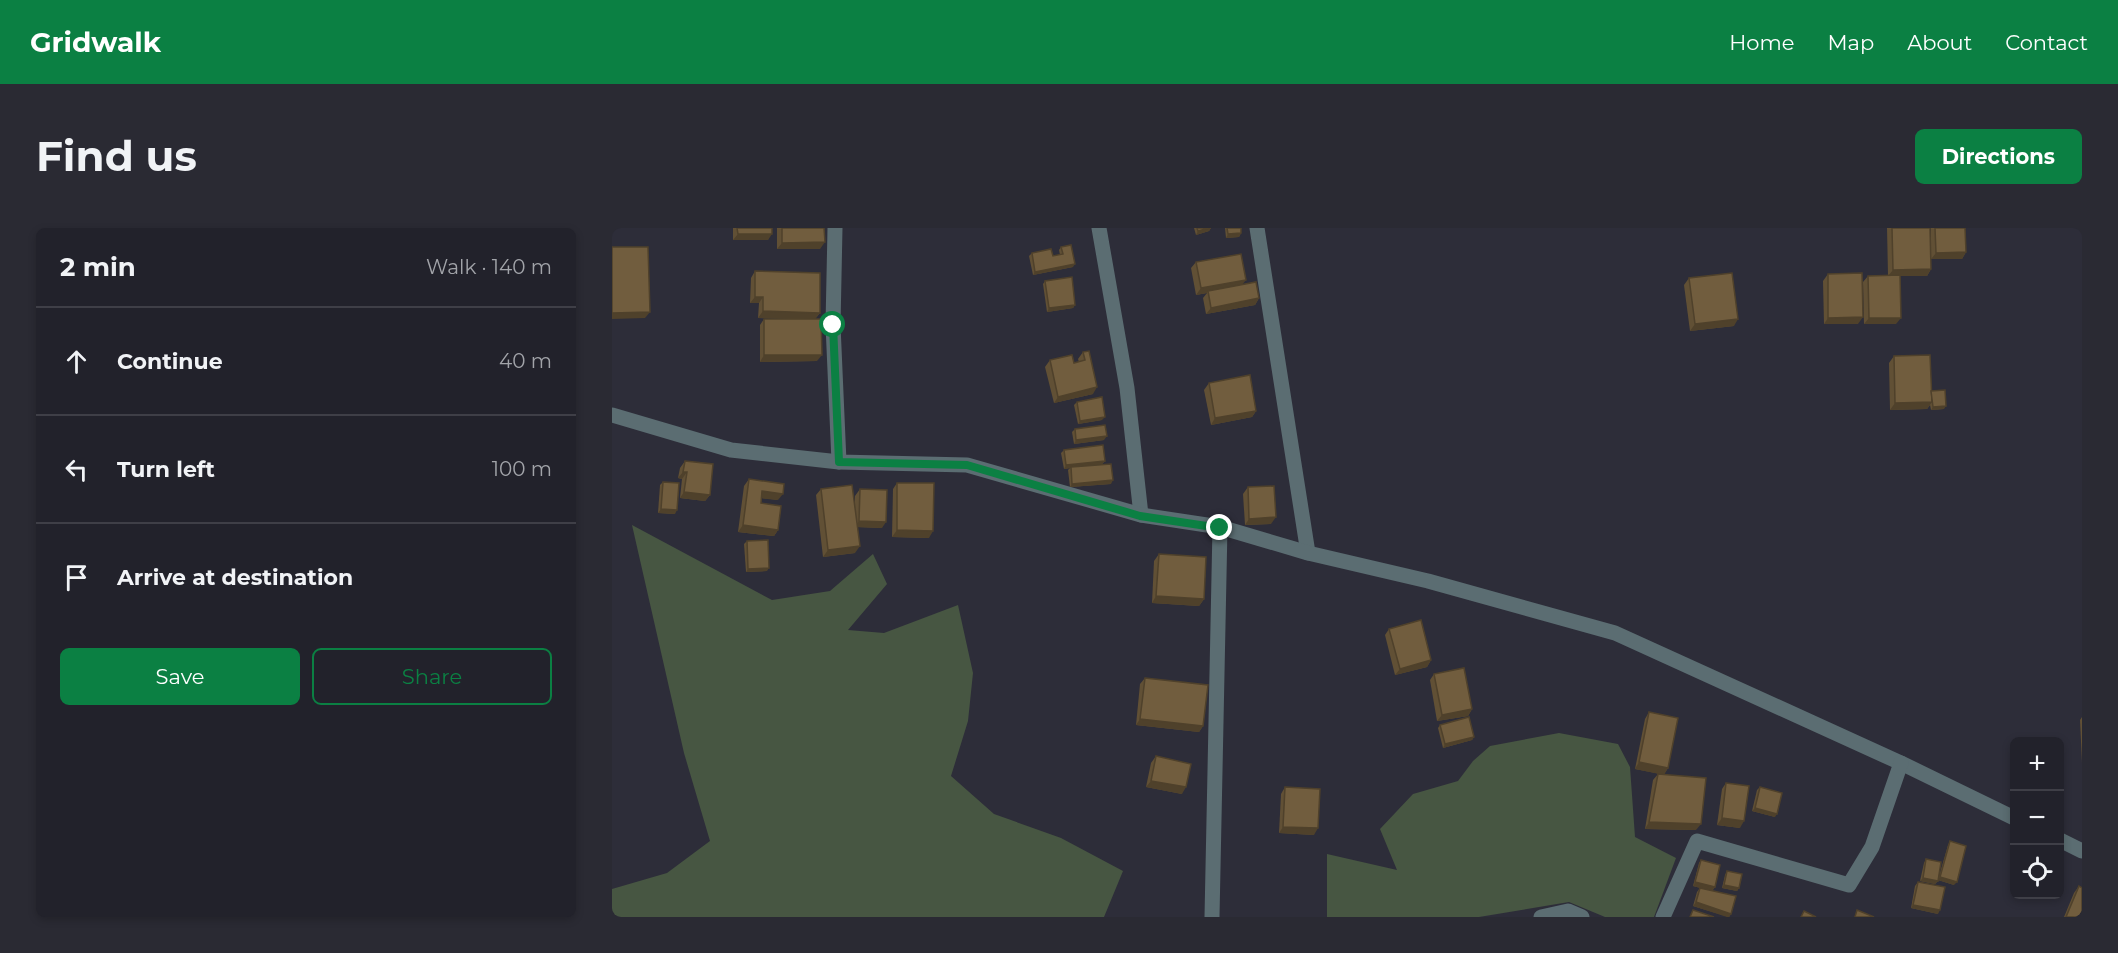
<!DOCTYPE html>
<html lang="en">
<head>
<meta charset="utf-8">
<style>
  :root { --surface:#22222b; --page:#2a2a33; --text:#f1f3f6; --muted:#a2a4a9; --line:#3f3f47; --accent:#0b8043 }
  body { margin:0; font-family:Montserrat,sans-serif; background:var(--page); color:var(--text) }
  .controls { position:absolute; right:18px; bottom:18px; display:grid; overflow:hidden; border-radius:9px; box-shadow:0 3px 9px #0003 }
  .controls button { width:54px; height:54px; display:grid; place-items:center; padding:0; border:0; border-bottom:2px solid var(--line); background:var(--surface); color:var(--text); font:30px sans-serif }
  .stop { position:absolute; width:18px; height:18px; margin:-14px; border:4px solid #0b8043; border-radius:50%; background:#fff }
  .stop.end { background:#0b8043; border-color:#fff; box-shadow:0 2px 6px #0008 }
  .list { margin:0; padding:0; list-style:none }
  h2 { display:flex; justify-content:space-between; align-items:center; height:78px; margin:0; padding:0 24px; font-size:26px }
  h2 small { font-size:20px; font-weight:400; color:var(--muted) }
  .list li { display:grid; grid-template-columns:39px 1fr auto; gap:18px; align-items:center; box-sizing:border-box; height:108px; padding:0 24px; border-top:2px solid var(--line) }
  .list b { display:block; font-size:22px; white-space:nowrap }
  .list em { font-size:20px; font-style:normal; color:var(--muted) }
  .actions { display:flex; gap:12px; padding:18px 24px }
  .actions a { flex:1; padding:14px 0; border:2px solid var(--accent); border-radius:9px; text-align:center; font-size:21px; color:var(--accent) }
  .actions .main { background:var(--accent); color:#fff }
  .icon { flex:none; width:33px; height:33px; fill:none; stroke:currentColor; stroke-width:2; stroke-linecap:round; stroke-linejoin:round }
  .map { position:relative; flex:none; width:1470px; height:689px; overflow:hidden; border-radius:9px }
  header { display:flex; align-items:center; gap:36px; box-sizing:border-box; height:84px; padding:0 30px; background:var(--accent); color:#fff }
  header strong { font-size:28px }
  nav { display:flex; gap:33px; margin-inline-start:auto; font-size:21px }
  .intro { display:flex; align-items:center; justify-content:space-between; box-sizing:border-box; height:144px; padding:0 36px }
  h1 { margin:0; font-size:42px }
  .button { padding:15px 27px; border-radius:9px; background:var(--accent); color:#fff; font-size:21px; font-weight:700 }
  main { display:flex; gap:36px; padding:0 36px }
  aside { flex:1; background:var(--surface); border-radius:9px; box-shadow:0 3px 9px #0003 }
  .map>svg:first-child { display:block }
  .green { fill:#475642 }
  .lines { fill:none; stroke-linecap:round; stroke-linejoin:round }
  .minor { stroke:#5b6d72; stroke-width:15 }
  .wall { fill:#615035 }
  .shaded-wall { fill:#4f412b }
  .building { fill:#715d3e; stroke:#4f412b; stroke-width:1.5 }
  .route { stroke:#0b8043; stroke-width:8 }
</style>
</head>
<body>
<header>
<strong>Gridwalk</strong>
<nav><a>Home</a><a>Map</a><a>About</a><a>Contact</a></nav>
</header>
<div class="intro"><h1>Find us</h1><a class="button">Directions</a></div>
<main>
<aside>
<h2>2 min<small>Walk · 140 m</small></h2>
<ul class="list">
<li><svg class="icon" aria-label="ahead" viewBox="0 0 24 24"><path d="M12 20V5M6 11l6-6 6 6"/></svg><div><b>Continue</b></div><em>40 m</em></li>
<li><svg class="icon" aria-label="left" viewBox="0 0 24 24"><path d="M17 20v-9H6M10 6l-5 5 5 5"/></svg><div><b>Turn left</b></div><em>100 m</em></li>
<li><svg class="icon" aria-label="arrive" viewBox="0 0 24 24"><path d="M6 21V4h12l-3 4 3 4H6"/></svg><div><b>Arrive at destination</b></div></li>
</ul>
<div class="actions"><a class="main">Save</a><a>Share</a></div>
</aside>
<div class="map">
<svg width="1470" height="689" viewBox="0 0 1470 689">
  <rect width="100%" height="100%" fill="#2d2d39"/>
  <!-- green -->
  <g class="green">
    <polygon points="20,297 160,372 218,363 261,326 275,356 236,402 272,405 346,377 361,445 356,493 339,548 382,586 449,610 511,643 492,689 0,689 0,661 55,645 98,613 72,525"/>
    <polygon points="947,505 1006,516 1018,539 1023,609 1064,630 1042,689 993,689 957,674 867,689 715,689 715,626 785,642 768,601 801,566 846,553 861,533 878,518"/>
  </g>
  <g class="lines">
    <!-- minor -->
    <g class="minor">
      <polyline points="223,0 221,97 227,234"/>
      <polyline points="487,0 515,160 529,287"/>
      <polyline points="645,0 696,325"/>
      <polyline points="0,187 119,222 227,234 355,237 529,287 608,299 696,325 816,353 1003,405 1289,535 1402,590"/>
      <polyline points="1448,612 1470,623"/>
      <polyline points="600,689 608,299"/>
      <polyline points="929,689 956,683 970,689"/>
      <polyline points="1051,689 1085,613 1237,657 1260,619 1289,535"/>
    </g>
  </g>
  <!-- wall -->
  <g class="wall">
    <polygon points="121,0 160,0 156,12 121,12"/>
    <polygon points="165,0 212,0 208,21 165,21"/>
    <polygon points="582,0 599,0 597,3 584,7"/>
    <polygon points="613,0 629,0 629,5 627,9 614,10"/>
    <polygon points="1275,0 1318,0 1319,41 1315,48 1288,48 1284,96 1252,96 1251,54 1256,48 1276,47"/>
    <polygon points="1319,0 1353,0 1354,24 1350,31 1319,31"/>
    <polygon points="449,19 461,39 421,47 417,28 420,25 441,28 448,27 447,22"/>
    <polygon points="584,34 631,56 647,70 643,77 594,86 591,70 595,65 584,67 579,40"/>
    <polygon points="143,43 208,85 203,91 205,133 148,134 148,97 152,91 180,91 146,90 147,75 138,75 139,50"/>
    <polygon points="1216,46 1246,96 1212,96 1211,53"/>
    <polygon points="1077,50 1122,98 1078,103 1072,57"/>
    <polygon points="433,53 463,77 461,80 435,84 431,56"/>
    <polygon points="471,124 481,166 442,175 433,139 438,132 462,135 467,134 466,131"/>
    <polygon points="1282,128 1319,163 1332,181 1319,182 1318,177 1315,181 1278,182 1277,135"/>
    <polygon points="597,155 644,183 640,189 599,197 592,162"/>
    <polygon points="465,174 490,192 466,196 462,177"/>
    <polygon points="463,201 492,212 462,216 460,204"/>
    <polygon points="452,222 493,233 490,236 474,238 499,256 458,259 456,242 458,240 452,241 449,225"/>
    <polygon points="73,233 98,267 93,273 68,270 70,251 66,250 68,240"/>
    <polygon points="137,251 166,272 150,270 149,275 166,302 162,308 126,304 132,258"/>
    <polygon points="51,254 63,286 46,285 48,257"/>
    <polygon points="285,255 317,310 280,309 281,261"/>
    <polygon points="636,259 659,296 633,297 631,266"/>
    <polygon points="209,261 243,280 243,268 248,261 270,300 245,299 243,325 211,329 204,267"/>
    <polygon points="135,313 155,343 134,344 132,316"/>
    <polygon points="547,326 592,371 587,378 540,375 542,333"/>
    <polygon points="777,401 819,432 815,439 783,447 773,407"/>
    <polygon points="822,446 860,481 856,488 825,493 818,452"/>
    <polygon points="533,450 591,498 587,504 524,497 528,456"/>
    <polygon points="1037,484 1056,540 1052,546 1084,602 1033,601 1041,552 1046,546 1049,546 1023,541 1033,491"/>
    <polygon points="1470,489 1470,535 1468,492"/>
    <polygon points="828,497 862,509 860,512 831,520 826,500"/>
    <polygon points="544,528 570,566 534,559 539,535"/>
    <polygon points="1114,555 1128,600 1105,597 1110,561"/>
    <polygon points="673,559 702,607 667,605 669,566"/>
    <polygon points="1148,559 1163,589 1140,583 1145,562"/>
    <polygon points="1338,613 1342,657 1326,652 1336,617"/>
    <polygon points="1314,631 1326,653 1323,656 1308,653 1312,635"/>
    <polygon points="1089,632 1103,659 1100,663 1081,658 1087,635"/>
    <polygon points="1115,643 1127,660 1125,663 1110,660 1113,647"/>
    <polygon points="1306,654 1326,686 1299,680 1303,658"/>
    <polygon points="1467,658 1470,689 1452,689 1462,665"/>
    <polygon points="1088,660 1119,686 1117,689 1081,678 1085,664"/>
  </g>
  <!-- shaded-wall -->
  <g class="shaded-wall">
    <polygon points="597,0 599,0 597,3 584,7 586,3"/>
    <polygon points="629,5 627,9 614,10 616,6"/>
    <polygon points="126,6 160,6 156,12 121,12"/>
    <polygon points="213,14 208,21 165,21 170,15"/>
    <polygon points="1354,24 1350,31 1319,31 1324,25"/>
    <polygon points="463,36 461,39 421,47 423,44"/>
    <polygon points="1319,41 1315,48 1276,48 1281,42"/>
    <polygon points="634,52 629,58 596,63 595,65 584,67 589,60"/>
    <polygon points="143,69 151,69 147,75 138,75"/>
    <polygon points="647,70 643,77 594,86 599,80"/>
    <polygon points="463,77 461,80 435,84 437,80"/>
    <polygon points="151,83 208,85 203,91 146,90"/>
    <polygon points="38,84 33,90 0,91 0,85"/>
    <polygon points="1251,89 1246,96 1212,96 1216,90"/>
    <polygon points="1257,90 1289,90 1284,96 1252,96"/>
    <polygon points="1126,91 1122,98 1078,103 1083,96"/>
    <polygon points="152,127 210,127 205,133 148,134"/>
    <polygon points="485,159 481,166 442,175 446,169"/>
    <polygon points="1320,174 1315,181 1278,182 1283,175"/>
    <polygon points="1334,178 1332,181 1319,182 1321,179"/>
    <polygon points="644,183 640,189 599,197 603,190"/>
    <polygon points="493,189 490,192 466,196 468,193"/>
    <polygon points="495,208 492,212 462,216 464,212"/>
    <polygon points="493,233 490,236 452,241 454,237"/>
    <polygon points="71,244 75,244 70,251 66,250"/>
    <polygon points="501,252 499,256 458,259 460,256"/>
    <polygon points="150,263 171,266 166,272 146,270"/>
    <polygon points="72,264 98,267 93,273 68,270"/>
    <polygon points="49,281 65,282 63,286 46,285"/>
    <polygon points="664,289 659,296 633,297 637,291"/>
    <polygon points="247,293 274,294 270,300 243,299"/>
    <polygon points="131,297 166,302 162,308 126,304"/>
    <polygon points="285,302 321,303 317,310 280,309"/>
    <polygon points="248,318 243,325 211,329 216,322"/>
    <polygon points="157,340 155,343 134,344 136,341"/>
    <polygon points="544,368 592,371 587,378 540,375"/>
    <polygon points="819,432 815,439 783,447 788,441"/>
    <polygon points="860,481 856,488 825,493 830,487"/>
    <polygon points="528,491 591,498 587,504 524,497"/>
    <polygon points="862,509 860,512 831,520 833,516"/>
    <polygon points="1027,534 1056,540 1052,547 1023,541"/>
    <polygon points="539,553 574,559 570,566 534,559"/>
    <polygon points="1143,580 1165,586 1163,589 1140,583"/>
    <polygon points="1110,590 1132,593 1128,600 1105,597"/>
    <polygon points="1037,594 1089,596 1084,602 1033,601"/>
    <polygon points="671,599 706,600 702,607 667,605"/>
    <polygon points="1328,649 1345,654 1342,657 1326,652"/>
    <polygon points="1311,650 1326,653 1323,656 1308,653"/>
    <polygon points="1083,654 1103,659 1100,663 1081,658"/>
    <polygon points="1112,657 1127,660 1125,663 1110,660"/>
    <polygon points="1084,674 1119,686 1117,689 1115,689 1081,678"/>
    <polygon points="1301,677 1328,682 1326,686 1299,680"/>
  </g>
  <!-- building -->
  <g class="building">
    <polygon points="125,0 160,0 160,6 126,6"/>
    <polygon points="170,0 212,0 213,14 170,15"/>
    <polygon points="585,0 597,0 586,3"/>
    <polygon points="615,0 629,0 629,5 616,6"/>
    <polygon points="1280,0 1318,0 1319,41 1281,42"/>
    <polygon points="1323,0 1353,0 1354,24 1324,25"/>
    <polygon points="459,17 463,36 423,44 420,25 439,21 441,28 451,26 449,19"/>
    <polygon points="0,19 36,19 38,84 0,85"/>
    <polygon points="629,26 634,52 589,60 584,34"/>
    <polygon points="143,43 208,45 208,85 151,83 151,69 143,69"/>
    <polygon points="1120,45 1126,91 1083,96 1077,50"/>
    <polygon points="1250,45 1251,89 1216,90 1216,46"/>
    <polygon points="1288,47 1289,90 1257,90 1256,48"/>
    <polygon points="460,49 463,77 437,80 433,53"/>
    <polygon points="644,54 647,70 599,80 596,63"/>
    <polygon points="152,91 209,91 210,127 152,127"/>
    <polygon points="477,123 485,159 446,169 438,132 460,127 462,135 473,132 471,124"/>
    <polygon points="1318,127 1320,174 1283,175 1282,128"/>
    <polygon points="638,147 644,183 603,190 597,155"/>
    <polygon points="1333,162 1334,178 1321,179 1319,163"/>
    <polygon points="490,169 493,189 468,193 465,174"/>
    <polygon points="493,197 495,208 464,212 463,201"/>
    <polygon points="491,217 493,233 454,237 452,222"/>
    <polygon points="73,233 101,236 98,267 72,264 75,244 71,244"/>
    <polygon points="499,236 501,252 460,256 459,239"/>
    <polygon points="137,251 172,256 171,266 150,263 149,275 169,278 166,302 131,297"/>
    <polygon points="51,254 67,255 65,282 49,281"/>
    <polygon points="285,255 322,255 321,303 285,302"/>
    <polygon points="240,257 248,318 216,322 209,261"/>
    <polygon points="662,258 664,289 637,291 636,259"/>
    <polygon points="248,261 275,262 274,294 247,293"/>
    <polygon points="156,312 157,340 136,341 135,313"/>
    <polygon points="547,326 594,329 592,371 544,368"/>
    <polygon points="809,392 819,432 788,441 777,401"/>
    <polygon points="852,440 860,481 830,487 822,446"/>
    <polygon points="533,450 596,457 591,498 528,491"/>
    <polygon points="1037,484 1066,490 1056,540 1027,534"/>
    <polygon points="857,489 862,509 833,516 828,497"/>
    <polygon points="544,528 579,536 574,559 539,553"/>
    <polygon points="1046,546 1094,550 1089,596 1037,594"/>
    <polygon points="1114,555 1137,558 1132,593 1110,590"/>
    <polygon points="673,559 708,561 706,600 671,599"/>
    <polygon points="1148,559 1170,565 1165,586 1143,580"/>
    <polygon points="1338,613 1354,618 1345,654 1328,649"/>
    <polygon points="1314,631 1329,634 1326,653 1311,650"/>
    <polygon points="1089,632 1108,637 1103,659 1083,654"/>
    <polygon points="1115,643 1130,646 1127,660 1112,657"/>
    <polygon points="1306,654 1333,659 1328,682 1301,677"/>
    <polygon points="1467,658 1470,660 1470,689 1454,689"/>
    <polygon points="1088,660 1124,668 1119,686 1084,674"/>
    <polygon points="1081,682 1102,689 1078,689"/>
    <polygon points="1245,682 1262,689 1243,689"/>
    <polygon points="1192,683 1204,689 1189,689"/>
  </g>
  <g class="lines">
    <!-- route -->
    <polyline class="route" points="221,97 227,234 355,237 528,288 608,300"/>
  </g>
</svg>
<div class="controls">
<button>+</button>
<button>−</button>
<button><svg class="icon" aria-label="locate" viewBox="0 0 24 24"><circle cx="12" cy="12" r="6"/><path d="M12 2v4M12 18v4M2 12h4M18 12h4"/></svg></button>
</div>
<div class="stop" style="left:221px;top:97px"></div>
<div class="stop end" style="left:608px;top:300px"></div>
</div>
</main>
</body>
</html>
